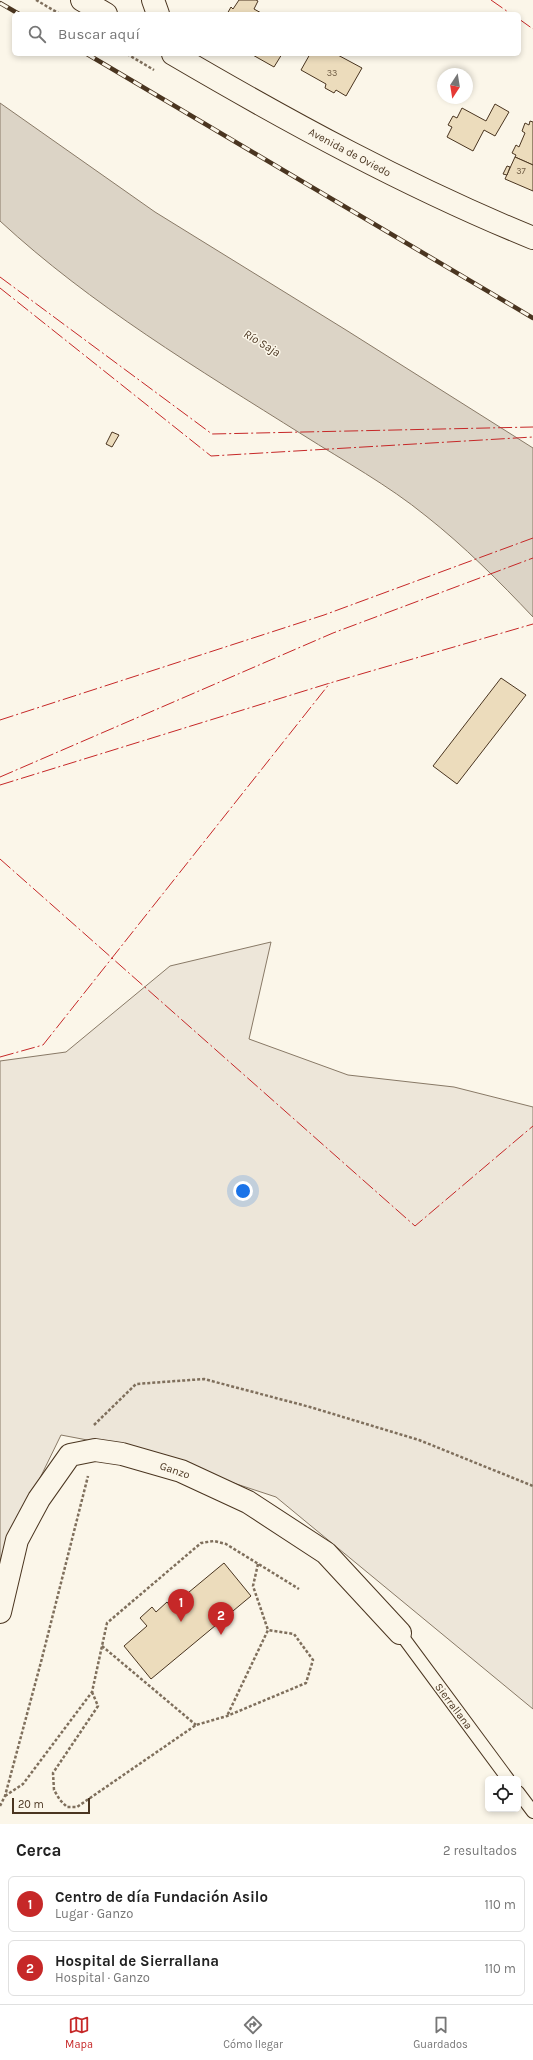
<!DOCTYPE html>
<html lang="es">
<head>
<meta charset="utf-8">
<style>
  :root { --surface:#fff; --page:#f2f2f2; --text:#222; --muted:#767676; --line:#e0e0e0; --accent:#c62828 }
  body { margin:0; font-family:Karla,sans-serif; background:var(--page); color:var(--text) }
  .controls { position:absolute; right:12px; bottom:12px; display:grid; overflow:hidden; border-radius:6px; box-shadow:0 2px 6px #0003 }
  .controls button { width:36px; height:36px; display:grid; place-items:center; padding:0; border:0; border-bottom:1px solid var(--line); background:var(--surface); color:var(--text); font:20px sans-serif }
  .compass { position:absolute; left:437px; top:68px; width:36px; height:36px; border-radius:50%; background:var(--surface); box-shadow:0 2px 6px #0003; rotate:192deg }
  .scale { position:absolute; left:12px; bottom:10px; width:78px; box-sizing:border-box; padding-left:4px; border:2px solid #4a3520; border-top:0; font-size:11px; line-height:14px; white-space:nowrap; color:#4a3520; -webkit-text-stroke:3px #fbf6e9; paint-order:stroke }
  .you { position:absolute; left:243px; top:1191px; width:14px; height:14px; margin:-10px; border:3px solid #fff; border-radius:50%; background:#1a73e8; box-shadow:0 0 0 6px #1a73e833 }
  .badge { display:grid; place-items:center; width:26px; height:26px; border-radius:50%; background:var(--accent); color:#fff; font-size:13px; font-weight:700 }
  .pin { position:absolute; translate:-50% -33px; filter:drop-shadow(0 1px 2px #0008) }
  .pin::after { content:''; position:absolute; top:21px; width:14px; height:12px; background:inherit; clip-path:polygon(0 0,100% 0,50% 100%) }
  .list { margin:0; padding:0; list-style:none }
  h2 { display:flex; justify-content:space-between; align-items:center; height:52px; margin:0; padding:0 16px; font-size:17px }
  h2 small { font-size:13px; font-weight:400; color:var(--muted) }
  .list li { display:grid; grid-template-columns:26px 1fr auto; gap:12px; align-items:center; box-sizing:border-box; height:56px; margin:0 8px 8px; padding:0 8px; border:1px solid var(--line); border-radius:6px }
  .list b { display:block; font-size:15px; white-space:nowrap }
  .list p { margin:0; font-size:13px; white-space:nowrap; color:var(--muted) }
  .list em { font-size:13px; font-style:normal; color:var(--muted) }
  .icon { flex:none; width:22px; height:22px; fill:none; stroke:currentColor; stroke-width:2; stroke-linecap:round; stroke-linejoin:round }
  .map { position:relative; flex:none; width:533px; height:1824px; overflow:hidden }
  .search { position:absolute; background:var(--surface); box-shadow:0 2px 6px #0003; left:12px; right:12px; top:12px; height:44px; display:flex; align-items:center; gap:10px; box-sizing:border-box; padding:0 14px; border-radius:6px; color:var(--muted); font-size:15px }
  .sheet { height:180px; background:var(--surface) }
  nav { display:flex; justify-content:space-around; align-items:center; box-sizing:border-box; height:56px; border-top:1px solid var(--line); background:var(--surface); font-size:11px; color:var(--muted) }
  nav a { display:grid; justify-items:center; gap:2px }
  nav .on { color:var(--accent) }
  .map>svg:first-child { display:block }
  .green { fill:#ede6d9; stroke:#887966 }
  .water { fill:#dcd4c6; stroke:#887966 }
  .building { fill:#ecdcbc; stroke:#4a3520 }
  .lines { fill:none; stroke-linecap:round; stroke-linejoin:round }
  .lane-casing { stroke:#4a3520; stroke-width:14 }
  .street-casing { stroke:#4a3520; stroke-width:24 }
  .highway-casing { stroke:#4a3520; stroke-width:24 }
  .path { stroke:#7f6f5c; stroke-width:2.5; stroke-dasharray:3 2; stroke-linecap:butt }
  .lane { stroke:#fbf6e9; stroke-width:12 }
  .street { stroke:#fbf6e9; stroke-width:22 }
  .highway { stroke:#fbf6e9; stroke-width:22 }
  .rail-casing { stroke:#4a3520; stroke-width:4.5 }
  .rail { stroke:#fbf6e9; stroke-width:3; stroke-dasharray:9; stroke-linecap:butt }
  .power { stroke:#c62828; stroke-width:1; stroke-dasharray:14 3 2 3; stroke-linecap:butt }
  .labels { text-anchor:middle; stroke-width:3; stroke-linejoin:round; paint-order:stroke }
  .number-label { font-size:9px; fill:#725f47 }
  .street-label { font-size:11px; fill:#4a3520; stroke:#fbf6e9 }
  .water-label { font-size:12px; font-style:italic; fill:#4a3520; stroke:#fbf6e9 }
</style>
</head>
<body>
<div class="map">
<svg width="533" height="1824" viewBox="0 0 533 1824">
  <rect width="100%" height="100%" fill="#fbf6e9"/>
  <!-- green -->
  <polygon class="green" points="271,942 249,1039 348,1075 454,1087 533,1107 533,1709 276,1497 124,1447 61,1435 0,1560 0,1061 66,1052 170,966"/>
  <!-- water -->
  <path class="water" d="M0 103 155 212 346 330 533 448V617C499 581 464 546 426 516 388 485 344 461 303 435 198 369 91 305 0 221Z"/>
  <!-- building -->
  <g class="building">
    <polygon points="239,0 256,0 258,1 254,9 263,14 227,14 231,7 233,9"/>
    <polygon points="251,54 282,54 274,67"/>
    <polygon points="310,54 336,54 362,68 346,96 336,90 334,93 325,88 326,84 301,70"/>
    <polygon points="495,104 509,112 495,136 484,130 473,151 447,137 452,127 448,125 453,116 457,118 462,108 486,121"/>
    <polygon points="530,121 533,122 533,165 515,157 516,155 512,153 516,145 519,147 525,133 522,131 525,123 529,125"/>
    <polygon points="515,157 533,165 533,191 505,179"/>
    <polygon points="507,166 510,167 507,175 503,174"/>
    <polygon points="112,432 119,435 112,447 106,444"/>
    <polygon points="501,678 526,695 457,784 433,766"/>
    <polygon points="224,1563 251,1596 151,1679 124,1646 147,1626 140,1618 152,1607 156,1612 167,1602 171,1607"/>
  </g>
  <g class="lines">
    <!-- lane casing -->
    <g class="lane-casing">
      <g id="lane">
        <polyline points="400,1633 508,1779"/>
        <polyline points="518,1792 533,1812"/>
      </g>
    </g>
    <!-- street casing -->
    <g class="street-casing">
      <g id="street">
        <polyline points="153,0 158,14"/>
        <polyline points="0,1612 17,1540 39,1499 70,1455 95,1450 122,1454 181,1471 248,1502 326,1553 400,1633"/>
      </g>
    </g>
    <!-- highway casing -->
    <g class="highway-casing">
      <g id="highway">
        <polyline points="82,0 106,14"/>
        <path d="M173 54C289 122 408 187 533 238"/>
      </g>
    </g>
    <!-- path -->
    <g class="path">
      <polyline points="36,0 60,14"/>
      <polyline points="127,54 154,70"/>
      <polyline points="94,1425 136,1384 204,1379 310,1407 419,1440 533,1486"/>
      <polyline points="258,1564 253,1586 268,1630"/>
      <polyline points="102,1646 196,1725"/>
      <polyline points="92,1692 98,1706 53,1773 54,1790 60,1800 67,1807 77,1807 196,1725 227,1716 306,1683 313,1660 294,1634 268,1630 227,1716"/>
      <polyline points="5,1796 23,1784 92,1692 107,1623 201,1543 214,1541 226,1544 299,1589"/>
      <polyline points="0,1806 5,1796 41,1662 88,1476"/>
    </g>
    <!-- lane -->
    <use href="#lane" class="lane"/>
    <!-- street -->
    <use href="#street" class="street"/>
    <!-- highway -->
    <use href="#highway" class="highway"/>
    <!-- rail casing -->
    <g class="rail-casing">
      <g id="rail">
        <polyline points="0,3 19,14"/>
        <polyline points="87,54 533,318"/>
      </g>
    </g>
    <!-- rail -->
    <use href="#rail" class="rail"/>
    <!-- power -->
    <g class="power">
      <polyline points="491,0 511,14"/>
      <polyline points="519,19 533,29"/>
      <polyline points="0,277 212,434 533,427"/>
      <polyline points="0,288 211,456 533,437"/>
      <polyline points="0,720 324,615 533,538"/>
      <polyline points="0,777 333,633 533,558"/>
      <polyline points="0,785 330,683 533,624"/>
      <polyline points="0,859 415,1226 533,1126"/>
      <polyline points="0,1057 43,1045 330,683"/>
    </g>
  </g>
  <g class="labels">
    <!-- number labels -->
    <g class="number-label">
      <text x="332" y="76">33</text>
      <text x="521" y="174">37</text>
    </g>
    <!-- street labels -->
    <g class="street-label">
      <text transform="translate(350 152) rotate(28)" y="4">Avenida de Oviedo</text>
      <text transform="translate(175 1470) rotate(19)" y="4">Ganzo</text>
      <text transform="translate(454 1706) rotate(53)" y="4">Sierrallana</text>
    </g>
    <!-- water labels -->
    <g class="water-label">
      <text transform="translate(262 343) rotate(31)" y="4">Río Saja</text>
    </g>
  </g>
</svg>
<div class="controls">
<button><svg class="icon" aria-label="locate" viewBox="0 0 24 24"><circle cx="12" cy="12" r="6"/><path d="M12 2v4M12 18v4M2 12h4M18 12h4"/></svg></button>
</div>
<svg class="compass" viewBox="-18 -18 36 36"><path d="M0-13l5 13h-10z" fill="#e53935"/><path d="M0 13l5-13h-10z" fill="#767676"/></svg>
<div class="scale">20 m</div>
<div class="you"></div>
<div class="pin badge" style="left:181px;top:1622px">1</div>
<div class="pin badge" style="left:221px;top:1635px">2</div>
<div class="search"><svg class="icon" aria-label="search" viewBox="0 0 24 24"><circle cx="10" cy="10" r="6"/><path d="M15 15l6 6"/></svg>Buscar aquí</div>
</div>
<section class="sheet">
<h2>Cerca<small>2 resultados</small></h2>
<ul class="list">
<li><span class="badge">1</span><div><b>Centro de día Fundación Asilo</b><p>Lugar · Ganzo</p></div><em>110 m</em></li>
<li><span class="badge">2</span><div><b>Hospital de Sierrallana</b><p>Hospital · Ganzo</p></div><em>110 m</em></li>
</ul>
</section>
<nav>
<a class="on"><svg class="icon" aria-label="map" viewBox="0 0 24 24"><path d="M3 6l6-2 6 2 6-2v14l-6 2-6-2-6 2zM9 4v14M15 6v14"/></svg>Mapa</a>
<a><svg class="icon" aria-label="directions" viewBox="0 0 24 24"><path d="M12 3l9 9-9 9-9-9zM9 14v-3h6M13 9l2 2-2 2"/></svg>Cómo llegar</a>
<a><svg class="icon" aria-label="saved" viewBox="0 0 24 24"><path d="M7 4h10v16l-5-4-5 4z"/></svg>Guardados</a>
</nav>
</body>
</html>
